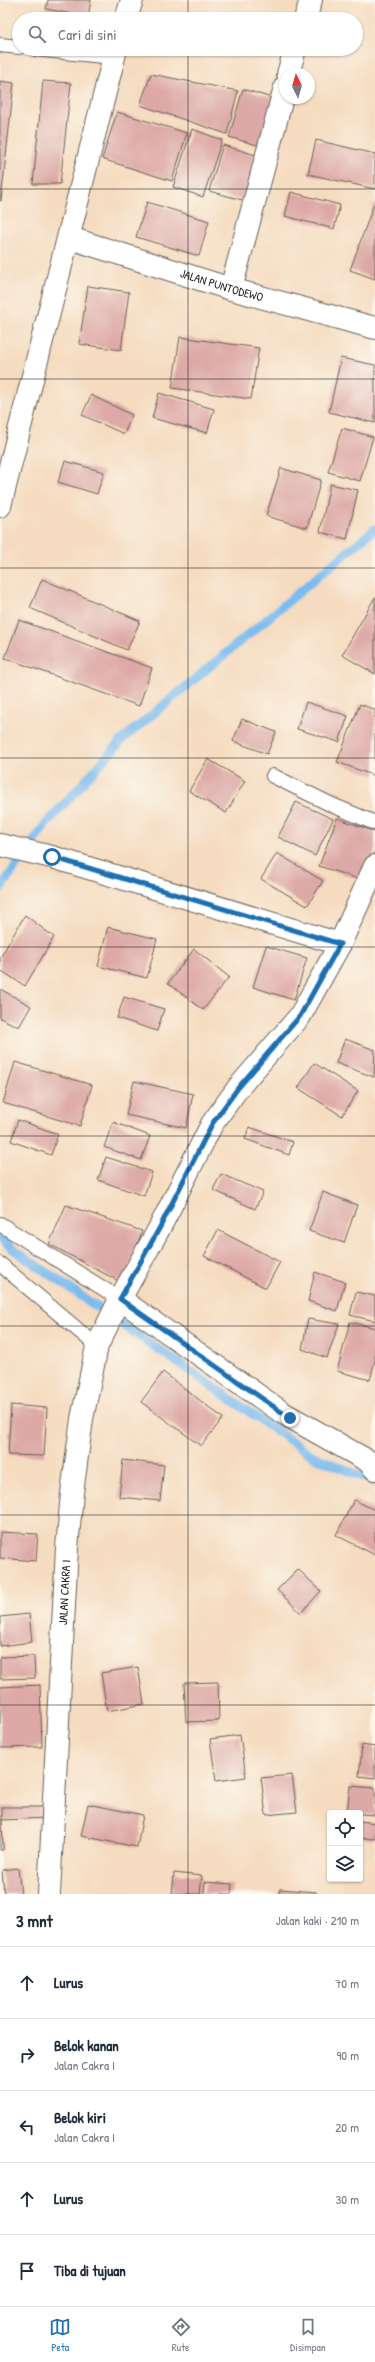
<!DOCTYPE html>
<html lang="id">
<head>
<meta charset="utf-8">
<style>
  :root { --surface:#fff; --page:#f6f6f7; --text:#1f2937; --muted:#747a83; --line:#e0e1e3; --accent:#1f6fb2 }
  body { margin:0; font-family:"Patrick Hand",sans-serif; background:var(--page); color:var(--text) }
  .controls { position:absolute; right:12px; bottom:12px; display:grid; overflow:hidden; border-radius:4px; box-shadow:0 1px 3px #0004 }
  .controls button { width:36px; height:36px; display:grid; place-items:center; padding:0; border:0; border-bottom:1px solid var(--line); background:var(--surface); color:var(--text); font:20px sans-serif }
  .compass { position:absolute; left:279px; top:68px; width:36px; height:36px; border-radius:50%; background:var(--surface); box-shadow:0 1px 3px #0004; rotate:355deg }
  .stop { position:absolute; width:12px; height:12px; margin:-9px; border:3px solid #1f6fb2; border-radius:50%; background:#fff }
  .stop.end { background:#1f6fb2; border-color:#fff; box-shadow:0 1px 4px #0008 }
  .list { margin:0; padding:0; list-style:none }
  h2 { display:flex; justify-content:space-between; align-items:center; height:52px; margin:0; padding:0 16px; font-size:17px }
  h2 small { font-size:13px; font-weight:400; color:var(--muted) }
  .list li { display:grid; grid-template-columns:26px 1fr auto; gap:12px; align-items:center; box-sizing:border-box; height:72px; padding:0 16px; border-top:1px solid var(--line) }
  .list b { display:block; font-size:15px; white-space:nowrap }
  .list p { margin:0; font-size:13px; white-space:nowrap; color:var(--muted) }
  .list em { font-size:13px; font-style:normal; color:var(--muted) }
  .icon { flex:none; width:22px; height:22px; fill:none; stroke:currentColor; stroke-width:2; stroke-linecap:round; stroke-linejoin:round }
  .map { position:relative; flex:none; width:375px; height:1894px; overflow:hidden }
  .search { position:absolute; background:var(--surface); box-shadow:0 1px 3px #0004; left:12px; right:12px; top:12px; height:44px; display:flex; align-items:center; gap:10px; box-sizing:border-box; padding:0 14px; border-radius:22px; color:var(--muted); font-size:15px }
  .sheet { height:412px; background:var(--surface) }
  nav { display:flex; justify-content:space-around; align-items:center; box-sizing:border-box; height:56px; border-top:1px solid var(--line); background:var(--surface); font-size:11px; color:var(--muted) }
  nav a { display:grid; justify-items:center; gap:2px }
  nav .on { color:var(--accent) }
  .map>svg:first-child { display:block }
  .lines { fill:none; stroke-linecap:round; stroke-linejoin:round }
  .stream { stroke:#7cbbef; stroke-width:9 }
  .building { fill:#dda9a6 }
  .service-casing { stroke:#685f55; stroke-width:16 }
  .minor-casing { stroke:#685f55; stroke-width:24 }
  .service { stroke:#fff; stroke-width:14 }
  .minor { stroke:#fff; stroke-width:22 }
  .route { stroke:#1f6fb2; stroke-width:5 }
  .grid { fill:none; stroke:#1c1c1c; stroke-width:1; stroke-opacity:0.55 }
  .labels { text-anchor:middle; stroke-width:3; stroke-linejoin:round; paint-order:stroke }
  .street-label { font-size:12px; fill:#1c1c1c; stroke:#fbf7ec }
</style>
</head>
<body>
<div class="map">
<svg width="375" height="1894" viewBox="0 0 375 1894">
  <rect width="100%" height="100%" fill="#fbf7ec"/>
  <filter id="ink" filterUnits="userSpaceOnUse"><feTurbulence type="fractalNoise" baseFrequency=".025" numOctaves="2"/><feDisplacementMap in="SourceGraphic" scale="8" xChannelSelector="R" yChannelSelector="G"/><feConvolveMatrix kernelMatrix="1 2 1 2 8 2 1 2 1" color-interpolation-filters="sRGB"/></filter>
  <filter id="wash" filterUnits="userSpaceOnUse"><feTurbulence type="fractalNoise" baseFrequency=".012" numOctaves="4" result="noise"/><feDisplacementMap in="SourceGraphic" scale="16" xChannelSelector="R" yChannelSelector="G"/><feGaussianBlur stdDeviation="0.9" result="paint"/><feColorMatrix in="noise" values="0 0 0 0 0 0 0 0 0 0 0 0 0 0 0 0 0 1.4 0 .05"/><feComposite in="paint" operator="in"/></filter>
  <g filter="url(#wash)">
    <rect width="100%" height="100%" fill="#f5dbbf"/>
    <g class="lines">
      <!-- stream -->
      <g class="stream">
        <polyline points="0,889 45,825 123,739 375,529"/>
        <polyline points="0,1238 13,1249 313,1456 375,1482"/>
      </g>
    </g>
    <g id="blocks">
      <!-- building -->
      <g class="building">
        <polygon points="48,0 91,0 88,17 46,9"/>
        <polygon points="151,74 238,91 227,134 140,105"/>
        <polygon points="0,81 14,83 1,201 0,201"/>
        <polygon points="43,81 71,83 60,184 33,184"/>
        <polygon points="243,89 278,100 264,147 229,137"/>
        <polygon points="117,112 187,133 172,181 102,159"/>
        <polygon points="192,129 222,140 203,197 173,187"/>
        <polygon points="316,140 375,154 375,189 308,174"/>
        <polygon points="223,145 259,156 246,201 209,191"/>
        <polygon points="291,192 340,205 334,229 285,216"/>
        <polygon points="375,201 375,279 350,270"/>
        <polygon points="147,202 209,221 199,256 136,237"/>
        <polygon points="88,286 129,292 121,350 79,344"/>
        <polygon points="180,337 259,348 251,399 172,388"/>
        <polygon points="341,358 375,365 375,423 329,412"/>
        <polygon points="159,393 214,409 207,433 152,418"/>
        <polygon points="91,395 132,415 124,434 82,415"/>
        <polygon points="342,428 373,437 360,481 328,472"/>
        <polygon points="65,461 104,472 97,494 58,482"/>
        <polygon points="281,468 321,480 307,528 266,516"/>
        <polygon points="330,484 358,490 347,539 320,532"/>
        <polygon points="42,579 140,621 127,650 30,608"/>
        <polygon points="375,597 375,674 342,655"/>
        <polygon points="19,620 152,668 139,706 5,658"/>
        <polygon points="306,702 348,716 339,742 297,729"/>
        <polygon points="360,704 375,710 375,776 337,762"/>
        <polygon points="242,719 276,732 267,754 233,741"/>
        <polygon points="208,759 245,781 226,813 189,791"/>
        <polygon points="296,802 333,819 315,856 278,837"/>
        <polygon points="337,818 375,832 375,850 364,881 319,866"/>
        <polygon points="277,853 323,881 307,906 261,879"/>
        <polygon points="25,915 54,937 25,986 0,970 0,958"/>
        <polygon points="108,927 157,939 147,978 98,966"/>
        <polygon points="266,946 307,958 294,1000 253,987"/>
        <polygon points="194,949 229,977 203,1010 168,983"/>
        <polygon points="0,989 31,1006 19,1027 0,1018"/>
        <polygon points="124,997 164,1009 157,1031 117,1018"/>
        <polygon points="345,1039 375,1050 374,1077 336,1063"/>
        <polygon points="15,1062 92,1085 80,1126 3,1103"/>
        <polygon points="314,1063 358,1091 342,1116 298,1088"/>
        <polygon points="134,1081 193,1094 186,1128 126,1115"/>
        <polygon points="18,1120 58,1134 51,1155 11,1141"/>
        <polygon points="113,1122 150,1136 141,1160 104,1147"/>
        <polygon points="249,1127 293,1142 289,1155 245,1139"/>
        <polygon points="106,1157 152,1172 144,1196 98,1180"/>
        <polygon points="221,1174 263,1192 255,1209 213,1190"/>
        <polygon points="323,1192 357,1205 344,1243 309,1231"/>
        <polygon points="66,1205 142,1231 124,1284 49,1244"/>
        <polygon points="218,1230 280,1262 266,1288 204,1256"/>
        <polygon points="315,1272 345,1282 337,1311 308,1301"/>
        <polygon points="356,1292 375,1296 375,1321 350,1315"/>
        <polygon points="308,1319 339,1324 327,1358 302,1349"/>
        <polygon points="350,1322 375,1328 375,1360 370,1380 337,1371"/>
        <polygon points="163,1372 223,1418 201,1446 141,1402"/>
        <polygon points="11,1405 47,1408 44,1456 8,1455"/>
        <polygon points="123,1460 164,1465 160,1501 119,1497"/>
        <polygon points="354,1500 375,1510 375,1555 336,1535"/>
        <polygon points="0,1532 38,1534 36,1561 0,1558"/>
        <polygon points="298,1569 321,1591 301,1613 277,1590"/>
        <polygon points="29,1614 32,1642 0,1646 0,1617"/>
        <polygon points="34,1656 35,1678 0,1679 0,1657"/>
        <polygon points="138,1667 144,1704 107,1711 101,1673"/>
        <polygon points="218,1682 219,1721 186,1722 184,1683"/>
        <polygon points="40,1685 42,1747 0,1748 0,1687"/>
        <polygon points="240,1735 246,1777 216,1781 210,1739"/>
        <polygon points="362,1745 375,1747 375,1778 359,1776"/>
        <polygon points="292,1775 297,1812 266,1815 261,1778"/>
        <polygon points="350,1786 375,1788 375,1815 347,1813"/>
        <polygon points="88,1804 143,1815 137,1847 81,1836"/>
        <polygon points="2,1807 48,1807 48,1818 2,1820"/>
        <polygon points="0,1820 2,1820 3,1850 0,1850"/>
        <polygon points="360,1821 375,1823 375,1839 360,1838"/>
        <polygon points="18,1868 21,1894 4,1894 2,1870"/>
        <polygon points="174,1873 202,1876 200,1894 172,1894"/>
        <polygon points="205,1882 232,1884 231,1894 204,1894"/>
        <polygon points="280,1889 316,1892 316,1894 279,1894"/>
      </g>
    </g>
  </g>
  <g filter="url(#ink)">
    <use href="#blocks" fill-opacity="0" stroke="#685f55" stroke-width="1"/>
    <g class="lines">
      <!-- service casing -->
      <g class="service-casing">
        <g id="service">
          <polyline points="0,45 19,47"/>
          <polyline points="35,49 113,57"/>
          <polyline points="273,776 332,805 375,823"/>
          <polyline points="0,1224 120,1299"/>
          <polyline points="0,1264 97,1346"/>
        </g>
      </g>
      <!-- minor casing -->
      <g class="minor-casing">
        <g id="minor">
          <polyline points="126,19 132,0"/>
          <polyline points="305,19 311,0"/>
          <polyline points="288,74 294,53"/>
          <path id="s1" d="M70 238 231 289 375 328"/>
          <polyline points="231,289 285,87"/>
          <polyline points="0,506 116,49"/>
          <polyline points="0,845 52,857 340,944"/>
          <polyline points="120,1299 283,1413 368,1461 375,1469"/>
          <path id="s2" d="M49 1894 67 1548 72 1493 82 1419 97 1346 120 1299 160 1227 212 1124 238 1088 300 1016 340 944 375 866"/>
        </g>
      </g>
      <!-- service -->
      <use href="#service" class="service"/>
      <!-- minor -->
      <use href="#minor" class="minor"/>
    </g>
  </g>
  <g class="lines" filter="url(#ink)">
    <!-- route -->
    <polyline class="route" points="52,857 340,944 300,1016 238,1088 212,1124 160,1227 120,1299 290,1418"/>
  </g>
  <!-- grid -->
  <path class="grid" d="M188 0V19M188 49V1894M0 189H375M0 379H375M0 568H375M0 758H375M0 947H375M0 1136H375M0 1326H375M0 1515H375M0 1705H375"/>
  <g class="labels">
    <!-- street labels -->
    <g class="street-label">
      <text dy="4" stroke="none"><textPath href="#s1" startOffset="159">JALAN PUNTODEWO</textPath></text>
      <text dy="4" stroke="none"><textPath href="#s2" startOffset="302">JALAN CAKRA I</textPath></text>
    </g>
  </g>
</svg>
<div class="controls">
<button><svg class="icon" aria-label="locate" viewBox="0 0 24 24"><circle cx="12" cy="12" r="6"/><path d="M12 2v4M12 18v4M2 12h4M18 12h4"/></svg></button>
<button><svg class="icon" aria-label="layers" viewBox="0 0 24 24"><path d="M12 4l9 5-9 5-9-5zM3 14l9 5 9-5"/></svg></button>
</div>
<svg class="compass" viewBox="-18 -18 36 36"><path d="M0-13l5 13h-10z" fill="#e53935"/><path d="M0 13l5-13h-10z" fill="#747a83"/></svg>
<div class="stop" style="left:52px;top:857px"></div>
<div class="stop end" style="left:290px;top:1418px"></div>
<div class="search"><svg class="icon" aria-label="search" viewBox="0 0 24 24"><circle cx="10" cy="10" r="6"/><path d="M15 15l6 6"/></svg>Cari di sini</div>
</div>
<section class="sheet">
<h2>3 mnt<small>Jalan kaki · 210 m</small></h2>
<ul class="list">
<li><svg class="icon" aria-label="ahead" viewBox="0 0 24 24"><path d="M12 20V5M6 11l6-6 6 6"/></svg><div><b>Lurus</b></div><em>70 m</em></li>
<li><svg class="icon" aria-label="right" viewBox="0 0 24 24"><path d="M7 20v-9h11M14 6l5 5-5 5"/></svg><div><b>Belok kanan</b><p>Jalan Cakra I</p></div><em>90 m</em></li>
<li><svg class="icon" aria-label="left" viewBox="0 0 24 24"><path d="M17 20v-9H6M10 6l-5 5 5 5"/></svg><div><b>Belok kiri</b><p>Jalan Cakra I</p></div><em>20 m</em></li>
<li><svg class="icon" aria-label="ahead" viewBox="0 0 24 24"><path d="M12 20V5M6 11l6-6 6 6"/></svg><div><b>Lurus</b></div><em>30 m</em></li>
<li><svg class="icon" aria-label="arrive" viewBox="0 0 24 24"><path d="M6 21V4h12l-3 4 3 4H6"/></svg><div><b>Tiba di tujuan</b></div></li>
</ul>
</section>
<nav>
<a class="on"><svg class="icon" aria-label="map" viewBox="0 0 24 24"><path d="M3 6l6-2 6 2 6-2v14l-6 2-6-2-6 2zM9 4v14M15 6v14"/></svg>Peta</a>
<a><svg class="icon" aria-label="directions" viewBox="0 0 24 24"><path d="M12 3l9 9-9 9-9-9zM9 14v-3h6M13 9l2 2-2 2"/></svg>Rute</a>
<a><svg class="icon" aria-label="saved" viewBox="0 0 24 24"><path d="M7 4h10v16l-5-4-5 4z"/></svg>Disimpan</a>
</nav>
</body>
</html>
